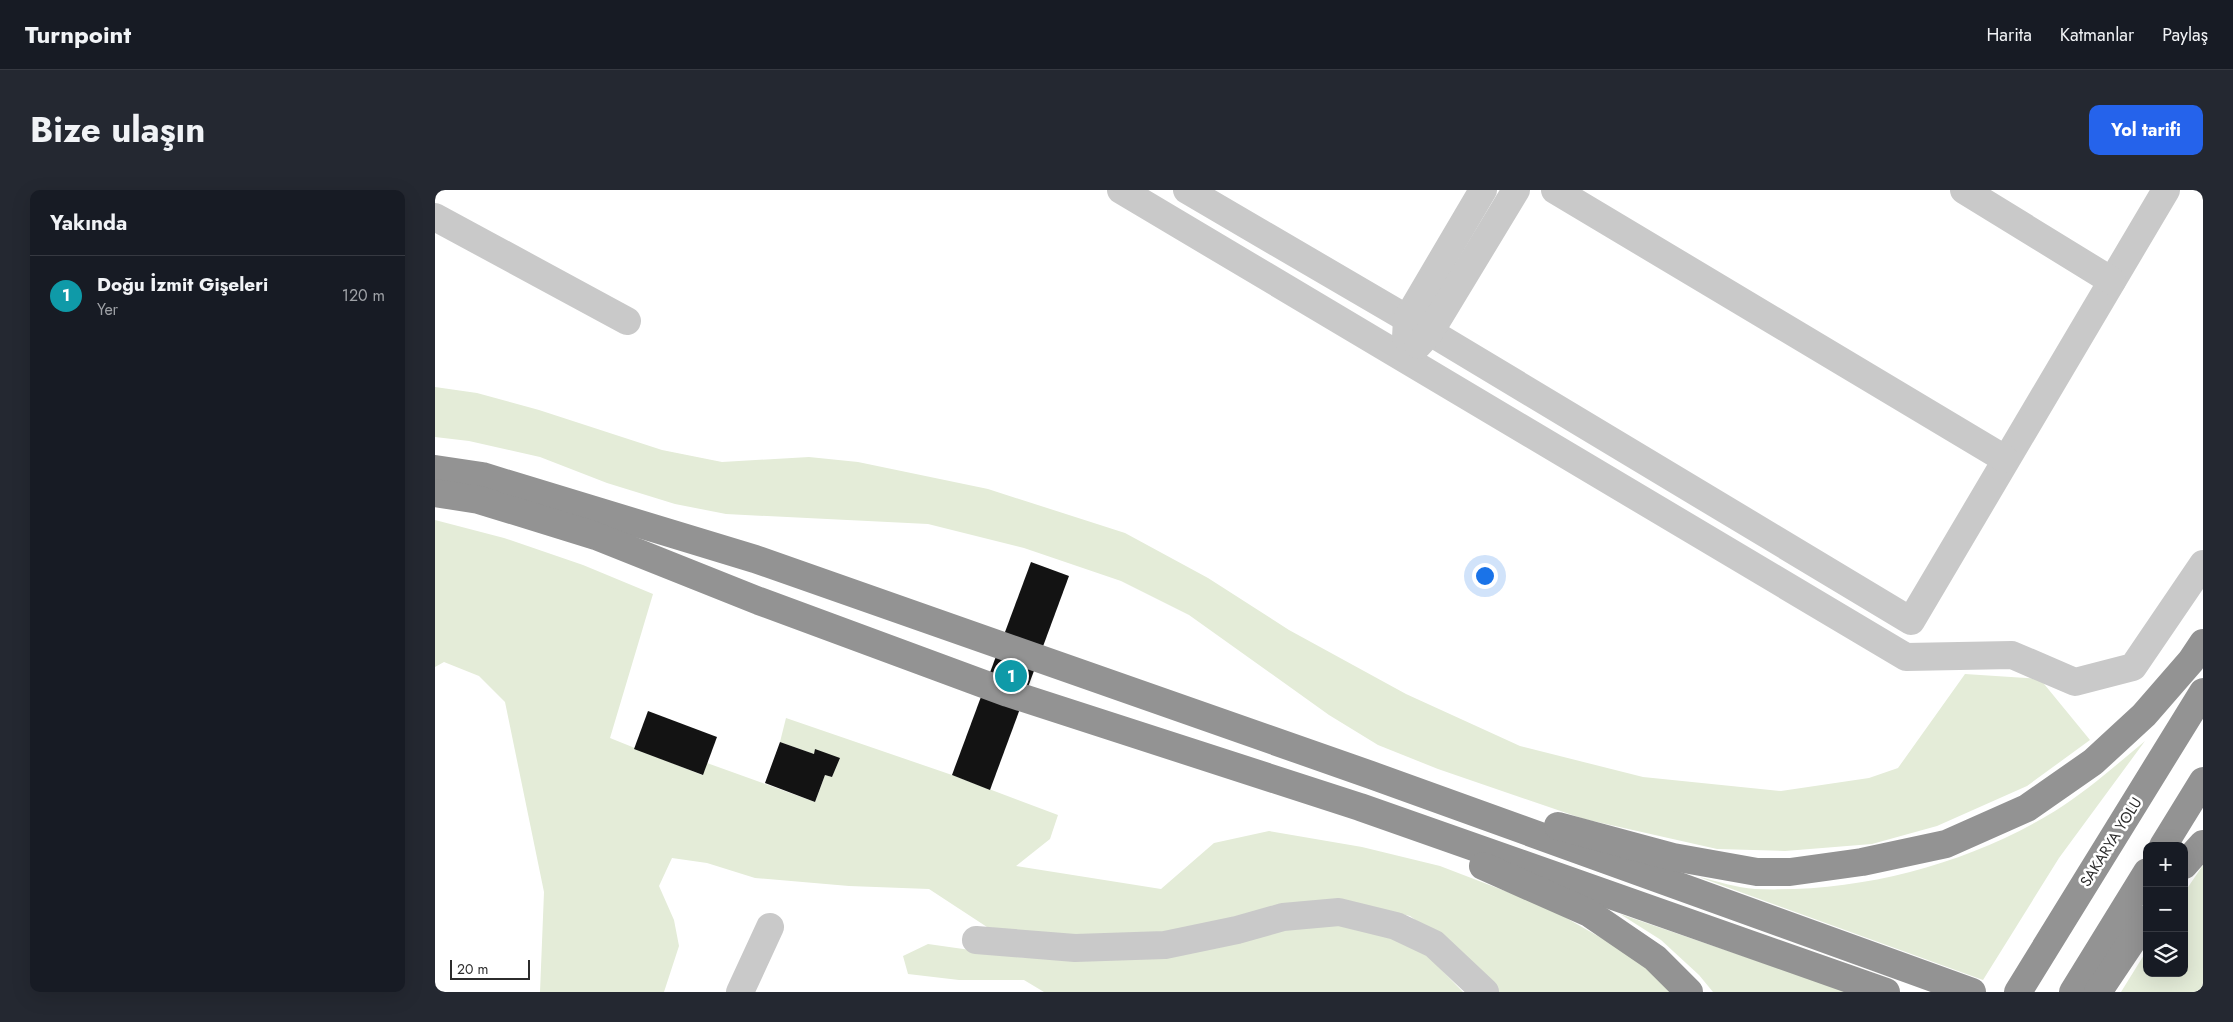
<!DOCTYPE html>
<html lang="tr">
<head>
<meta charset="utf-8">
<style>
  :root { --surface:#171b24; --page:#242831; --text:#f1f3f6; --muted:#9ea1a6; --line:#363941; --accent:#2563eb }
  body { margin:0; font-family:Jost,sans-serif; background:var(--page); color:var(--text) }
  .controls { position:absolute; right:15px; bottom:15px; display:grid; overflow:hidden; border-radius:10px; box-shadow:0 5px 20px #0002 }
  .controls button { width:45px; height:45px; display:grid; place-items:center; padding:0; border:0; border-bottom:1px solid var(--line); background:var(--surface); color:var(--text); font:25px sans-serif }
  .scale { position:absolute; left:15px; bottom:12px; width:80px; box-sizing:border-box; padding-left:5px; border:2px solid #2c2c2c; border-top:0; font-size:14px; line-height:18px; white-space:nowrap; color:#2c2c2c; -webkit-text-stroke:4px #fff; paint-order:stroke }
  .you { position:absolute; left:1049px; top:385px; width:18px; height:18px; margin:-12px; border:4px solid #fff; border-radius:50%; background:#1a73e8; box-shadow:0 0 0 8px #1a73e833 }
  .badge { display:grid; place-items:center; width:32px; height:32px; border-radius:50%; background:var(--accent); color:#fff; font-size:16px; font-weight:700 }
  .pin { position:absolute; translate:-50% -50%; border:2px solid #fff; box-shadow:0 1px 5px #0006 }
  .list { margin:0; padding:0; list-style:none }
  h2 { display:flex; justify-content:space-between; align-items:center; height:65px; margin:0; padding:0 20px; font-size:21px }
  h2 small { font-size:16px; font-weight:400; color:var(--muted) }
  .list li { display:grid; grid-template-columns:32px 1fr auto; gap:15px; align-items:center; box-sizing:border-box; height:80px; padding:0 20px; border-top:1px solid var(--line) }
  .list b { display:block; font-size:19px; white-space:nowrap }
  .list p { margin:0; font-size:16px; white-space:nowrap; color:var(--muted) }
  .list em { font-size:16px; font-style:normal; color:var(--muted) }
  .icon { flex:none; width:28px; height:28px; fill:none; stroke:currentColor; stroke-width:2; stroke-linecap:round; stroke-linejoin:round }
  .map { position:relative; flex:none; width:1768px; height:802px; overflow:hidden; border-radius:10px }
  header { display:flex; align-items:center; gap:30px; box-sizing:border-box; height:70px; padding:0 25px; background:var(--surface); border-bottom:1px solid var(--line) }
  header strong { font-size:24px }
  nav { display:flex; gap:28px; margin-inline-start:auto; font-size:18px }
  .intro { display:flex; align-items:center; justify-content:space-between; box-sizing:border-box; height:120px; padding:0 30px }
  h1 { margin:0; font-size:35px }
  .button { padding:12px 22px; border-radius:10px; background:var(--accent); color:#fff; font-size:18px; font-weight:700 }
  main { display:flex; gap:30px; padding:0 30px }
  aside { flex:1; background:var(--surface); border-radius:10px; box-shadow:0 5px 20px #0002 }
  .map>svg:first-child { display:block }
  .green { fill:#e4ecd8 }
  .building { fill:#131313 }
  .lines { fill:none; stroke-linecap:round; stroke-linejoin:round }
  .minor { stroke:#c9c9c9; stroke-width:28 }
  .highway { stroke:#939393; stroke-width:28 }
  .labels { text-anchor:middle; stroke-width:5; stroke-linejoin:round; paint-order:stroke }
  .street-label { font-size:15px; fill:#2c2c2c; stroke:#fff }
</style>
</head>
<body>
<header>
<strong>Turnpoint</strong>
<nav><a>Harita</a><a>Katmanlar</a><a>Paylaş</a></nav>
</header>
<div class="intro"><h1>Bize ulaşın</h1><a class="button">Yol tarifi</a></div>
<main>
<aside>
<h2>Yakında<small></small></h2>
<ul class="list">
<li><span class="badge" style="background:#0f9aa8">1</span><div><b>Doğu İzmit Gişeleri</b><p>Yer</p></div><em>120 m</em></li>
</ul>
</aside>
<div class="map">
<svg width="1768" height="802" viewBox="0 0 1768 802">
  <rect width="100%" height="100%" fill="#fff"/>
  <!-- green -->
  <g class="green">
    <polygon points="0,197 42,203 104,220 227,260 287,272 374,267 423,272 553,299 690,343 773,388 854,440 971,504 1085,556 1208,587 1346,601 1434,588 1463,578 1530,484 1605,489 1655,550 1592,596 1502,636 1437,654 1350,661 1282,659 1149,629 1003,579 943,555 894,525 754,425 686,391 589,358 493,334 291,324 240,314 172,293 105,267 34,251 0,247"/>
    <polygon points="0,330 69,348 148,375 218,404 175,548 267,585 272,573 380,612 390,585 397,587 404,568 379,564 345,552 351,528 517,585 623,625 615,649 581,676 726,699 779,653 834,641 927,657 1005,676 1112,717 1203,769 1236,802 1063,802 1032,767 975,726 899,709 715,747 623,748 552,737 494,699 414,696 320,688 272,673 237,668 224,696 239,730 244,756 229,802 105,802 109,702 70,512 44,486 9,472 0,477"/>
    <path d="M1710 551 1624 668 1548 790 1264 687C1282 691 1302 698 1320 699 1423 703 1532 675 1620 621 1652 601 1681 575 1710 551Z"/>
    <polygon points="1768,675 1768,802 1686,802 1712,760 1712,783 1749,783 1749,703"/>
    <polygon points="1185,724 1413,802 1278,802 1264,785 1226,750"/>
    <polygon points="905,733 958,748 990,763 1028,802 609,802 589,790 524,790 473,784 468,766 493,754 591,768"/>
  </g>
  <!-- building -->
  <g class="building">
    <polygon points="596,372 634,386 555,600 517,585"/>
    <polygon points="213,521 282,547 268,585 199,559"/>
    <polygon points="345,552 379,564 380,559 405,568 397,587 390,585 380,612 330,593"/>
  </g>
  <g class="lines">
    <!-- minor -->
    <g class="minor">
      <polyline points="686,0 1471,467 1577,465 1640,492 1698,477 1768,374"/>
      <polyline points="752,0 995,142 1476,431 1731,0"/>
      <polyline points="1120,0 1570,269"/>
      <polyline points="1529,0 1677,91"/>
      <polyline points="0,27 192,131"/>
      <polyline points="971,148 972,129 1048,0"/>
      <polyline points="983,155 995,142 1081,0"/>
      <polyline points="541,750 640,758 730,755 802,740 848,727 904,722 961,736 999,754 1050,802"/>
      <polyline points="305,802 335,737"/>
    </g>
    <!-- highway -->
    <g class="highway">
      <polyline points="0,279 47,286 320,369 936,585 1537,802"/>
      <polyline points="0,303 44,310 161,346 324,411 573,503 925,617 1451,802"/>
      <polyline points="1123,636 1238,667 1322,682 1355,682 1427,672 1511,654 1592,618 1658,572 1709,525 1756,471 1768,453"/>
      <polyline points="1728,656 1768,591"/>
      <polyline points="1749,675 1768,654"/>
      <polyline points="1048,676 1154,723 1220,768 1254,802"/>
      <polyline points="1583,802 1768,502"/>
      <polyline points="1638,802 1712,682"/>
      <polyline points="1663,802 1712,729"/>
    </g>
  </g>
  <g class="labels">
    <!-- street labels -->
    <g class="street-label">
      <text transform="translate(1676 652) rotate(-58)" y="5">SAKARYA YOLU</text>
    </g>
  </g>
</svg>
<div class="controls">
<button>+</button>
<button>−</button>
<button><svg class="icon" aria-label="layers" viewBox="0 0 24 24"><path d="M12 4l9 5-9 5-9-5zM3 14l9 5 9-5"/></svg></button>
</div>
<div class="scale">20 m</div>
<div class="you"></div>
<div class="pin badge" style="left:576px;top:486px;background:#0f9aa8">1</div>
</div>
</main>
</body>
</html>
